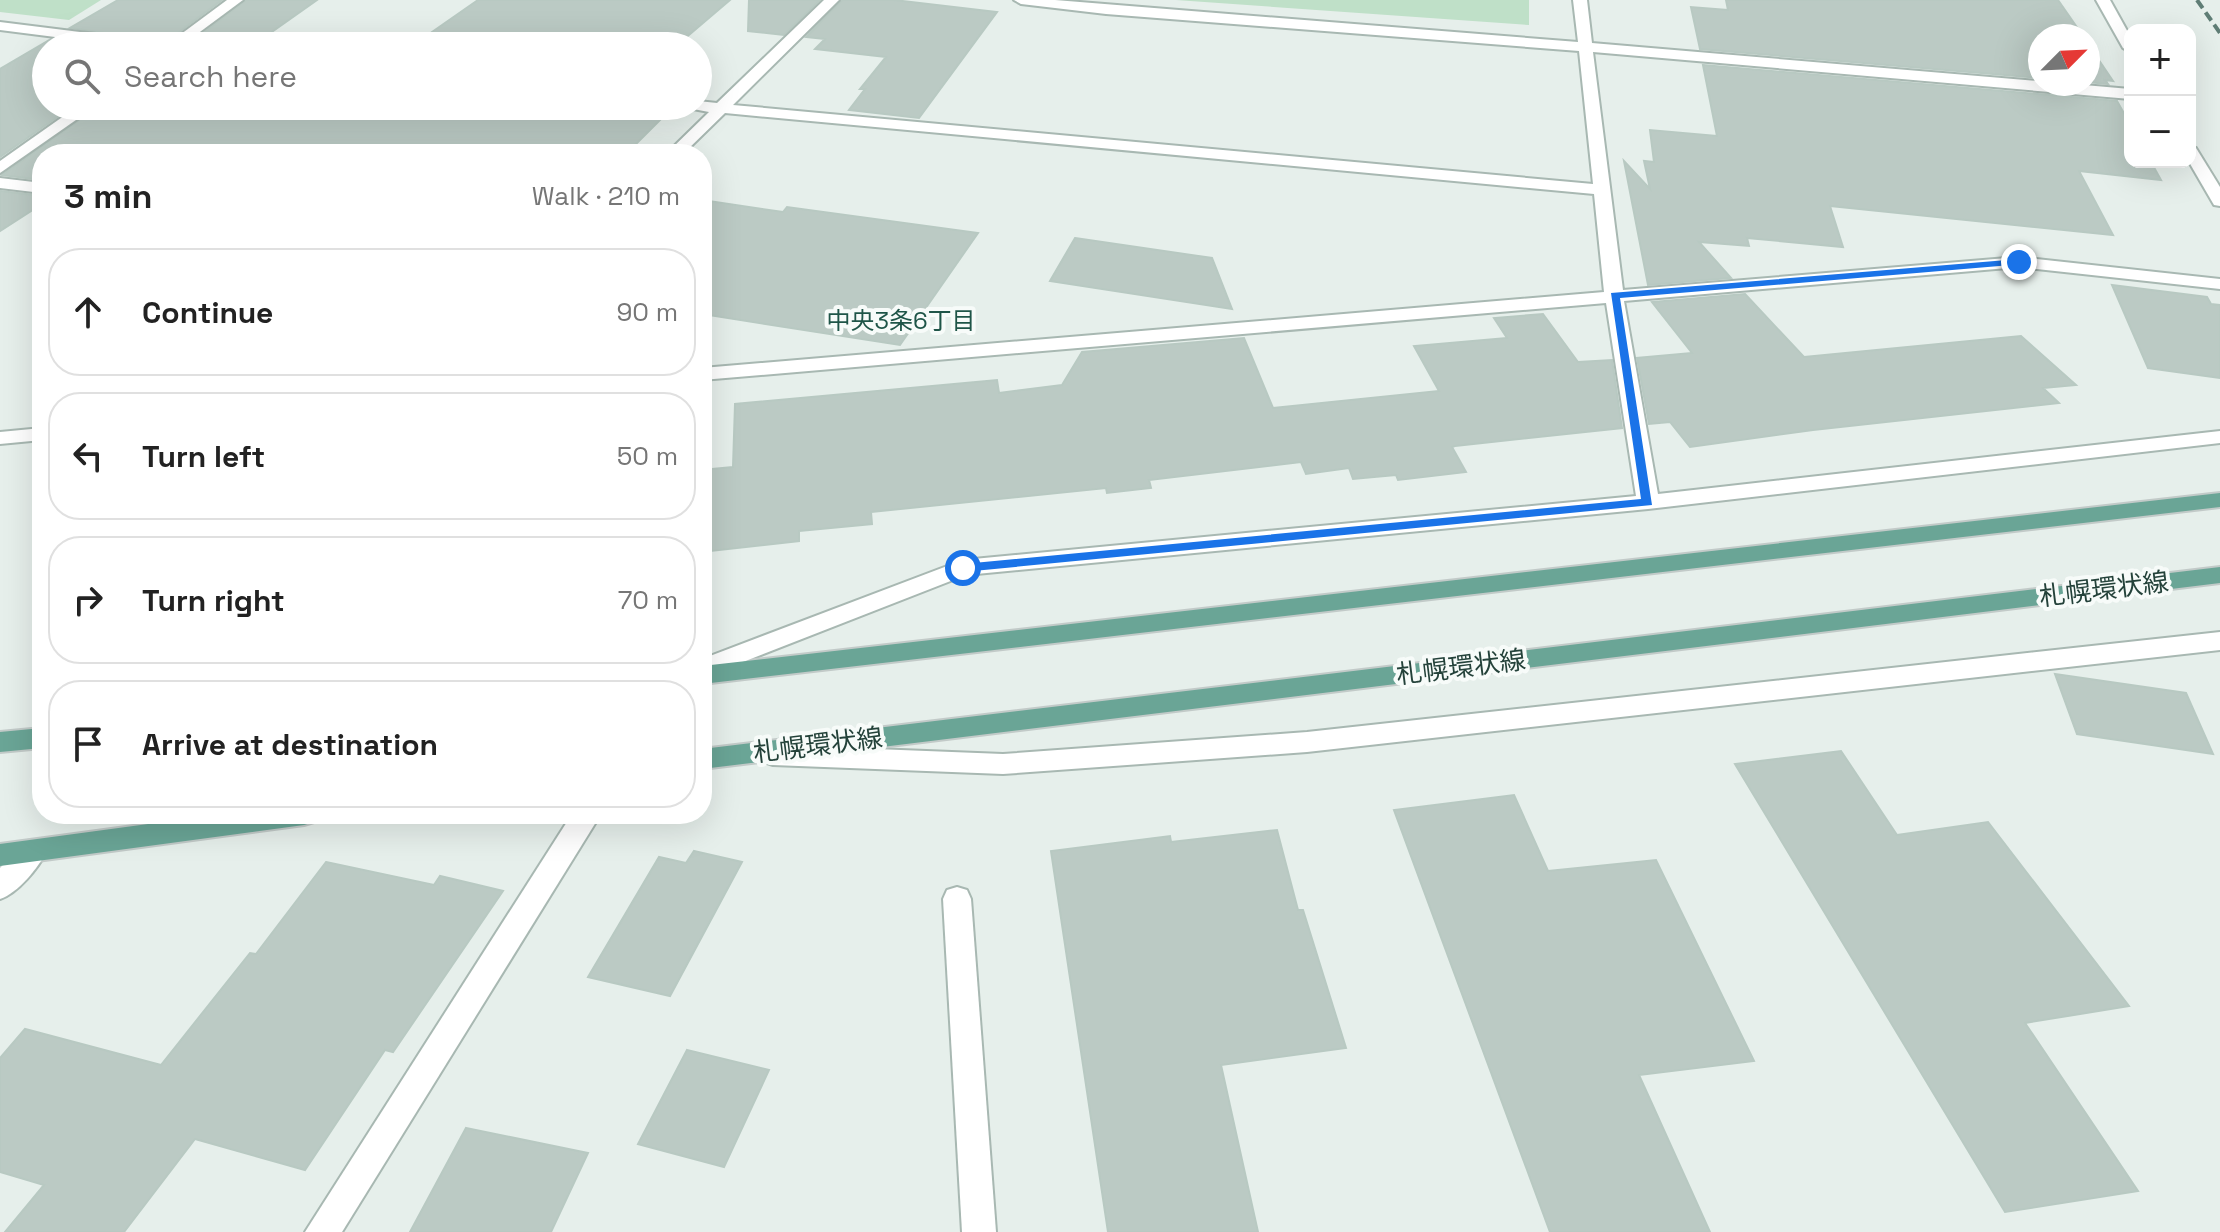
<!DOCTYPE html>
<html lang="en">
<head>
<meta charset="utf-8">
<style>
  :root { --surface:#fff; --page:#f6f6f6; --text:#222; --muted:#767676; --line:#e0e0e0 }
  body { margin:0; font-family:"Space Grotesk","Noto Sans JP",sans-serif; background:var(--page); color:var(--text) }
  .controls { position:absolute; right:24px; top:24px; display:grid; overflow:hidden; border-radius:16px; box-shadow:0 8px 32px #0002 }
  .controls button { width:72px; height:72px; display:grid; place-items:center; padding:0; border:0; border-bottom:2px solid var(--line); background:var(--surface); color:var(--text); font:40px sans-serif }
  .compass { position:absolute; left:2028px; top:24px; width:72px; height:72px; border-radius:50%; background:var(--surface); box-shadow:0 8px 32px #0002; rotate:66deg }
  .stop { position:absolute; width:24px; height:24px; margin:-18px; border:6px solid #1a73e8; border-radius:50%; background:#fff }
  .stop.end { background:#1a73e8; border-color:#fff; box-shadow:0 2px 8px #0008 }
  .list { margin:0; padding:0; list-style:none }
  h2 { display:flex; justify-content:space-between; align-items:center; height:104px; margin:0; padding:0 32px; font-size:34px }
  h2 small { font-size:26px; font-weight:400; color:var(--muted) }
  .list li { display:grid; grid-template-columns:52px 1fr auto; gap:24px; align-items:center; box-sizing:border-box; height:128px; margin:0 16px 16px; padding:0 16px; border:2px solid var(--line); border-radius:32px }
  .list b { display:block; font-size:30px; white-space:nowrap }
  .list em { font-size:26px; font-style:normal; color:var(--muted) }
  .icon { flex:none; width:44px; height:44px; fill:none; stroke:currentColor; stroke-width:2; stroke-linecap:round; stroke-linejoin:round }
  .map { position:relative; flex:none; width:2220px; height:1232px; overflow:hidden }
  .search { position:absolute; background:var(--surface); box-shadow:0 8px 32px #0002; left:32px; top:32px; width:680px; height:88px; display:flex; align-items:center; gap:20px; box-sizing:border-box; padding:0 28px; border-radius:44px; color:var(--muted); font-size:30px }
  .panel { position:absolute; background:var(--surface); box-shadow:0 8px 32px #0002; left:32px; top:144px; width:680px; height:680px; border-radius:32px }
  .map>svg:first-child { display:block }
  .green { fill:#bfe0c8 }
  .building { fill:#bbcac4; stroke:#b8c9c2; stroke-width:2 }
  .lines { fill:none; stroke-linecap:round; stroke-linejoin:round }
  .service-casing { stroke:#a8b8b2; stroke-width:4 }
  .minor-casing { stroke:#a8b8b2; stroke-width:4 }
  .tertiary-casing { stroke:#a8b8b2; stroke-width:4 }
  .primary-casing { stroke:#c2cac8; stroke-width:4 }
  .service { fill:#fff; fill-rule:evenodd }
  .minor { fill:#fff; fill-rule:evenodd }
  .tertiary { fill:#fff; fill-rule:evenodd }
  .primary { fill:#6aa596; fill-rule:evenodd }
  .rail { stroke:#5f7d75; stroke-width:4; stroke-dasharray:10 5; stroke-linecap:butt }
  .route { fill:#1a73e8 }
  .labels { text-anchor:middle; stroke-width:8; stroke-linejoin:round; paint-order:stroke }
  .far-neighbourhood-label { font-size:24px; fill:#1f5548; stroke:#f7fbf9 }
  .street-label { font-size:26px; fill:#24423a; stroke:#f7fbf9 }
</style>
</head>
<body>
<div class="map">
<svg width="2220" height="1232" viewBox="0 0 2220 1232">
  <rect width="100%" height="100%" fill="#e6efeb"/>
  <!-- green -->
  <g class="green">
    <polygon points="0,0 101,0 69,20 0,12"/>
    <polygon points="1176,0 1529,0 1529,25"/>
  </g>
  <!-- building -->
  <g class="building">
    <polygon points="118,0 222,0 166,42 70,28"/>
    <polygon points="246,0 317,0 252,46 186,46"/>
    <polygon points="478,0 730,0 676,46 412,46"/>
    <polygon points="749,0 820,0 784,35 748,31"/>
    <polygon points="842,0 894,0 997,12 919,118 849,110 865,89 860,89 886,57 815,49 825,39 806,37"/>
    <polygon points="1726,0 2058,0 2083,36 2040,36 2040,78 1700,49 1691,7 1728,10"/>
    <polygon points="51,39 102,46 46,46 46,106 73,106 0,157 0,69"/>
    <polygon points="2088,44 2113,81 2105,80 2108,84 2088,82"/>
    <polygon points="1703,65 2117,101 2130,124 2130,162 2151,162 2161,180 2079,171 2113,235 1830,206 1843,247 1747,238 1749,246 1699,242 1731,278 1648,285 1624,161 1650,189 1644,161 1654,162 1650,130 1717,136"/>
    <polygon points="99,106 632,106 670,110 626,154 42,154 42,180 2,175"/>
    <polygon points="0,191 42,196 42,204 0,231"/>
    <polygon points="702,200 783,212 787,207 978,233 900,345 702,314"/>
    <polygon points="1075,238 1212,258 1232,309 1050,281"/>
    <polygon points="2112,285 2207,297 2211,304 2220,305 2220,378 2148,368"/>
    <polygon points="1745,294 1804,357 2021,336 2076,385 2043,388 2059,403 1813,430 1690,447 1670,422 1649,424 1637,358 1692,353 1652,302"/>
    <polygon points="1543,314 1578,362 1612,360 1622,428 1455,446 1452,447 1466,472 1398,480 1396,475 1353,479 1349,468 1306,474 1301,462 1149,480 1151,488 1107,493 1106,488 871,512 872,524 799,531 799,541 702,552 702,470 733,467 735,404 997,380 999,393 1062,385 1082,352 1244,338 1273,408 1439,391 1414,346 1507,338 1494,318"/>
    <polygon points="2055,674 2186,693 2213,754 2077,734"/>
    <polygon points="1841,751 1897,835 1988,822 2129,1006 2025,1023 2138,1191 2005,1212 1735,764"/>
    <polygon points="1514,795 1548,871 1656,860 1754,1061 1639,1075 1710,1232 1550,1232 1394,810"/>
    <polygon points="1277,830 1298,910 1303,910 1346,1048 1221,1065 1258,1232 1108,1232 1051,851 1170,836 1171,842"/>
    <polygon points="694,851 742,862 670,996 588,977 659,857 686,863"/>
    <polygon points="326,862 434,885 440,876 503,891 393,1052 385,1050 305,1170 195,1139 124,1232 5,1232 44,1185 0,1172 0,1058 25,1029 161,1065 250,953 256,954"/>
    <polygon points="687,1050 769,1070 724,1167 638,1144"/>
    <polygon points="466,1128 588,1153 551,1232 410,1232"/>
  </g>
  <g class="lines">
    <!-- service casing -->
    <g class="service-casing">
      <polygon id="service" points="957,887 967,890 971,899 996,1232 962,1232 943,899 947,890"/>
    </g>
    <!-- minor casing -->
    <g class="minor-casing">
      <g id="minor">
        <polygon points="824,0 839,0 733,105 1593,184 1579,51 1106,14 1021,4 1014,0 1055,0 1578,42 1573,0 1587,0 1592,43 2130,89 2130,99 1593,52 1623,290 2019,257 2220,279 2220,289 2019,267 1624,301 1658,494 2220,431 2220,443 1648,509 966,575 702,678 702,659 963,560 1636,496 1606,303 702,380 702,368 1604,292 1594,194 725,113 683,154 666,154 709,112 693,109 690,106 698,106 698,101 717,103"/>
        <polygon points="2096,0 2110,0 2130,36 2130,52 2123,48"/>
        <polygon points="0,22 160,42 167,46 126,46 0,30"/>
        <polygon points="2190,146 2196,148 2220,187 2220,206 2214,205 2189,162"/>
        <polygon points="0,178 42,183 42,193 0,188"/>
        <polygon points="42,428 42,440 0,444 0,432"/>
        <polygon points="2220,632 2220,650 1307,752 1003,774 773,765 764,762 760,755 764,748 773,745 1003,754 1307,732"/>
        <polygon points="572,814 601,814 342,1232 305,1232"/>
        <path d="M33 840 43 843 47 851C38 868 18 893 0 899V868L23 843Z"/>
      </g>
    </g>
    <!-- tertiary casing -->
    <g class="tertiary-casing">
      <g id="tertiary">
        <polygon points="227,0 243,0 181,46 165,46"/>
        <polygon points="78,106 96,106 0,173 0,161"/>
      </g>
    </g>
    <!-- primary casing -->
    <g class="primary-casing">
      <g id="primary">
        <polygon points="2220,493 2220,507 702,684 702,666"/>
        <polygon points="2220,567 2220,583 702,769 702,749"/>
        <polygon points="42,728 42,748 0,752 0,732"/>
        <polygon points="222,814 318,814 314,822 304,825 0,866 0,844"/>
      </g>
    </g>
    <!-- service -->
    <use href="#service" class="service"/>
    <!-- minor -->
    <use href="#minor" class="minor"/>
    <!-- tertiary -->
    <use href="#tertiary" class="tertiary"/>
    <!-- primary -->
    <use href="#primary" class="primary"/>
    <!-- rail -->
    <polyline class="rail" points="2197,0 2220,33"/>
  </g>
  <!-- route -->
  <polygon class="route" points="2019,259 2023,264 1620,298 1652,505 963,572 957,568 963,564 1641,499 1611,293"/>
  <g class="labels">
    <!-- far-neighbourhood labels -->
    <g class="far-neighbourhood-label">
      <text x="901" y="329">中央3条6丁目</text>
    </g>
    <!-- street labels -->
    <g class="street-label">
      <text transform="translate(2104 589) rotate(-7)" y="9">札幌環状線</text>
      <text transform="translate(1461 667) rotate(-7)" y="9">札幌環状線</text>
      <text transform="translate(818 745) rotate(-7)" y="9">札幌環状線</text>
    </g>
  </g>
</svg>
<div class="controls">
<button>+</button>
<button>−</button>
</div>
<svg class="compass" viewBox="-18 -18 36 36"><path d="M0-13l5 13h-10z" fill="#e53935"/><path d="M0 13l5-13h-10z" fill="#767676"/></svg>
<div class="stop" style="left:963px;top:568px"></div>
<div class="stop end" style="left:2019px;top:262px"></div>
<div class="search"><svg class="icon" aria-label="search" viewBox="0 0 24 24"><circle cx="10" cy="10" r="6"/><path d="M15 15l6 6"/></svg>Search here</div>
<section class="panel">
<h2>3 min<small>Walk · 210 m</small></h2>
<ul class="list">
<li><svg class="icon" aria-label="ahead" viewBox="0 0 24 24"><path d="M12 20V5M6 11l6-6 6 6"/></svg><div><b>Continue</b></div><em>90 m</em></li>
<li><svg class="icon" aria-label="left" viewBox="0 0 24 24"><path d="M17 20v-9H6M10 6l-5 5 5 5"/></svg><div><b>Turn left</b></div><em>50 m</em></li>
<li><svg class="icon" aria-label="right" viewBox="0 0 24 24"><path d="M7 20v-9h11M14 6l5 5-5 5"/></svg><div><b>Turn right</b></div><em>70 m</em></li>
<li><svg class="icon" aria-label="arrive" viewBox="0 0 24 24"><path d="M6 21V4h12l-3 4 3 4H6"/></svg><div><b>Arrive at destination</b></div></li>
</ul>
</section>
</div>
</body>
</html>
